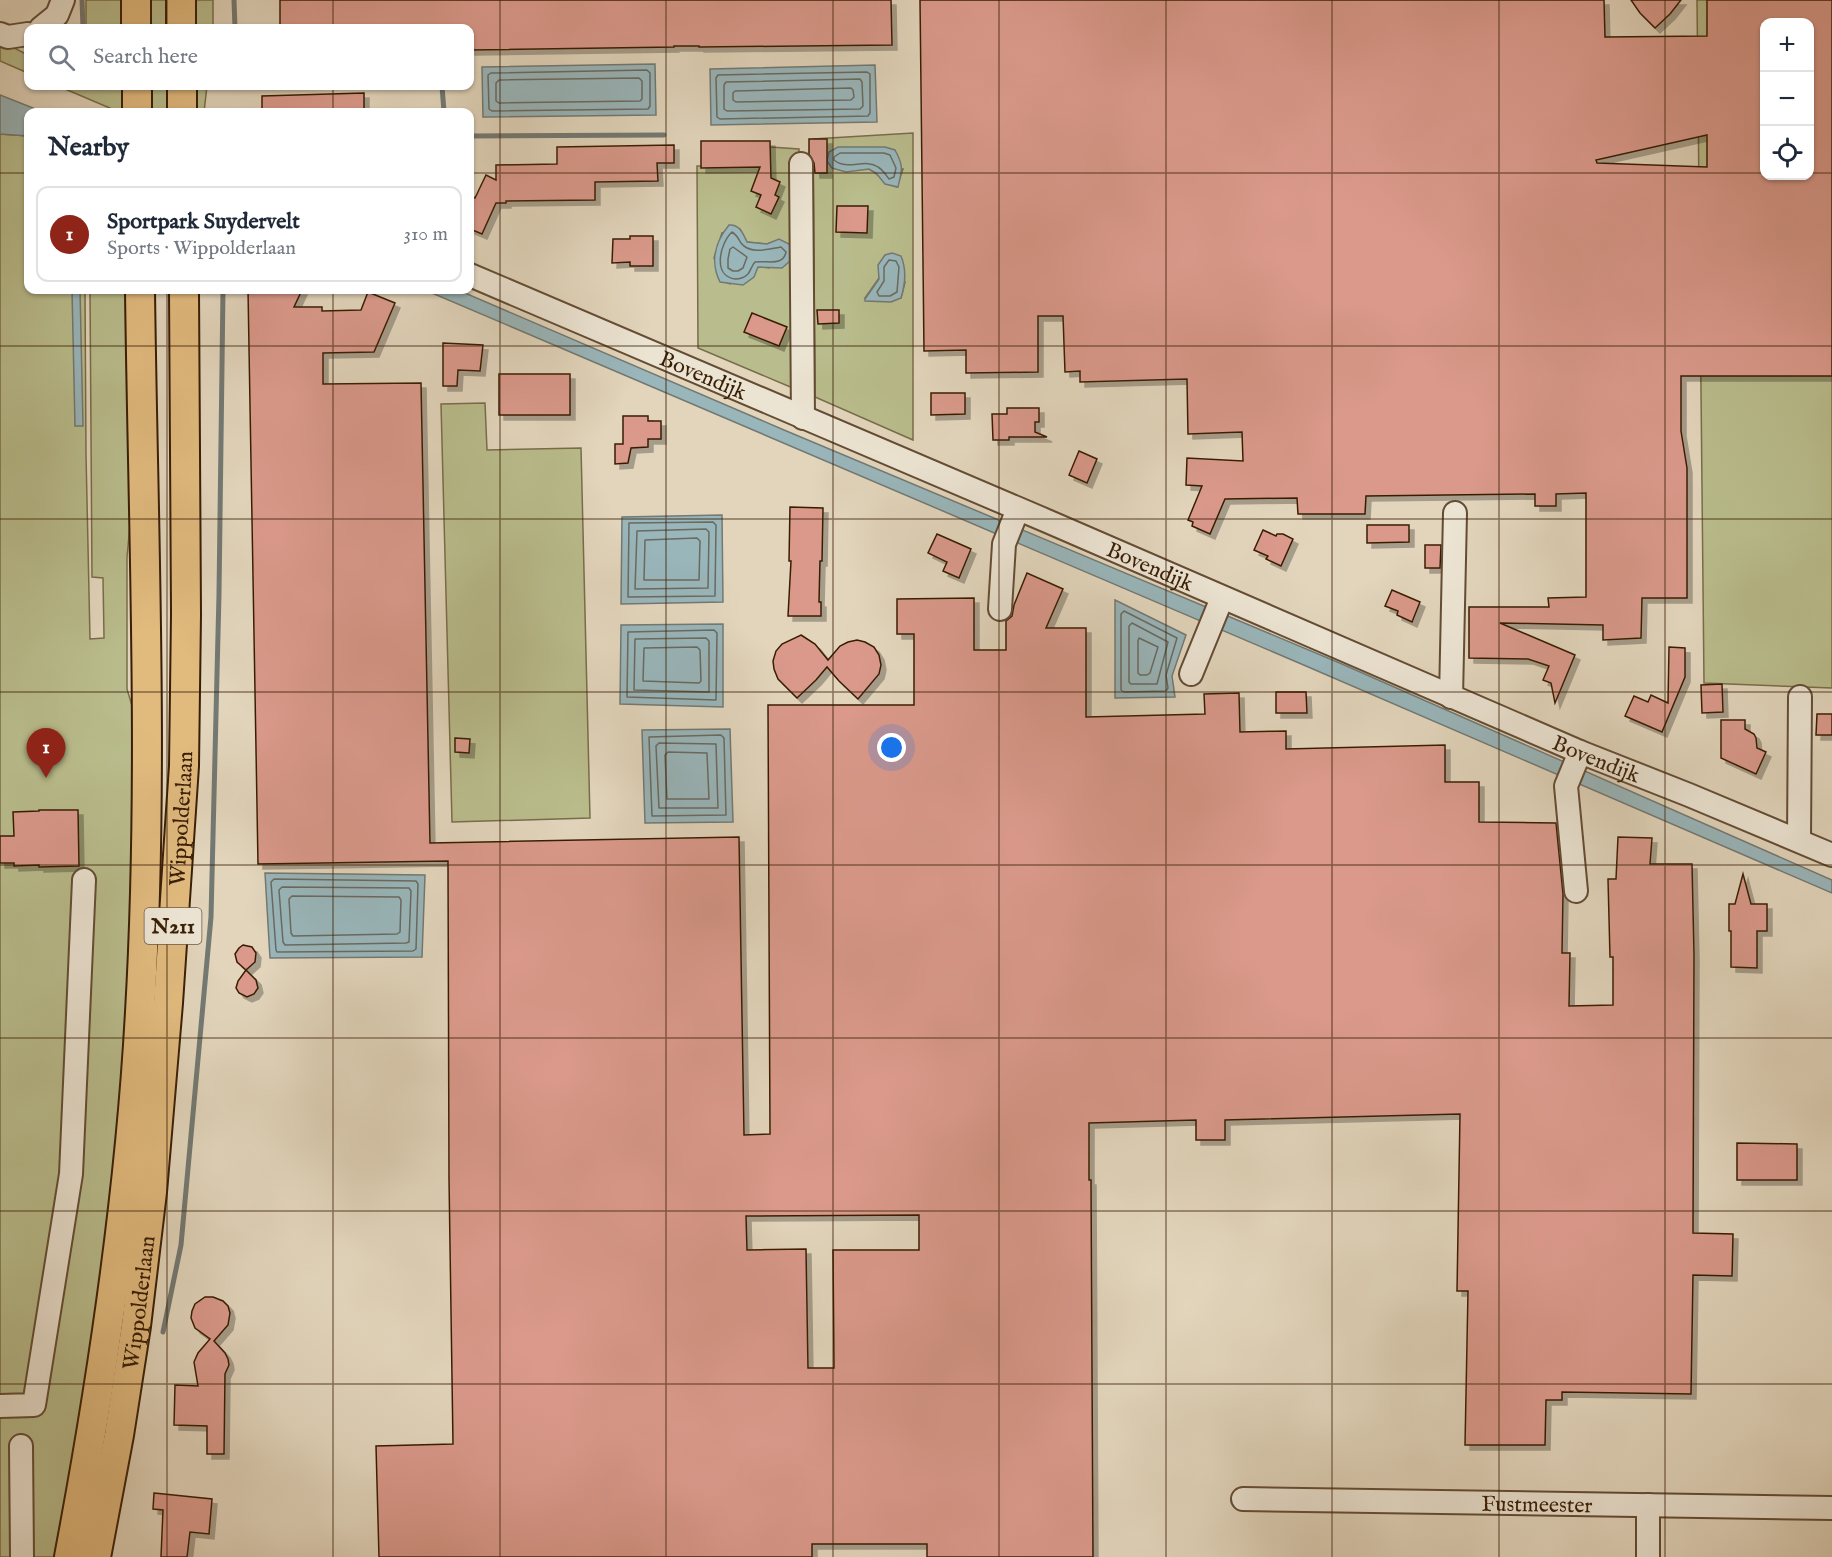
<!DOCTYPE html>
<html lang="en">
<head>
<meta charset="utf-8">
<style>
  :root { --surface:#fff; --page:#f2f2f3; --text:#1f2937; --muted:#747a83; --line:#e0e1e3; --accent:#8f2418 }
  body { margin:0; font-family:"IM FELL English",serif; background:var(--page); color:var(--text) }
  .controls { position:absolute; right:18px; top:18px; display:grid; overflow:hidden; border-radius:12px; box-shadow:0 2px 4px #0004 }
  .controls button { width:54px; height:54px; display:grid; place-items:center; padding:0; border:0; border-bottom:2px solid var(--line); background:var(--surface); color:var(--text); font:30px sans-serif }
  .you { position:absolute; left:892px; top:748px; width:21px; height:21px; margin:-15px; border:4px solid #fff; border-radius:50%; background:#1a73e8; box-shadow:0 0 0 9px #1a73e833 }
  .badge { display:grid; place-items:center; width:39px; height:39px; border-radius:50%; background:var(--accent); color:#fff; font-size:20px; font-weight:700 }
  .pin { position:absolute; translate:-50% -50px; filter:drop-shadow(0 2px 3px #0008) }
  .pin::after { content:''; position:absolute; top:32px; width:21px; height:18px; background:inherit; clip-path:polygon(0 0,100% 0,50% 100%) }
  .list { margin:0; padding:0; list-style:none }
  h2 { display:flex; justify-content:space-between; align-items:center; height:78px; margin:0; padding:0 24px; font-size:26px }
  h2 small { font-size:20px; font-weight:400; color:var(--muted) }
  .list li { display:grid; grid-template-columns:39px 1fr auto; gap:18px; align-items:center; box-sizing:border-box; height:96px; margin:0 12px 12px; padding:0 12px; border:2px solid var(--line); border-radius:12px }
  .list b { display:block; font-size:22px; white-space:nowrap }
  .list p { margin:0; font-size:20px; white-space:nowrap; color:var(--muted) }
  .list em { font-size:20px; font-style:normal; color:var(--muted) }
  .icon { flex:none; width:33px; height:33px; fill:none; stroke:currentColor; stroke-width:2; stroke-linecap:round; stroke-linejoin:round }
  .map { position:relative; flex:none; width:1832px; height:1557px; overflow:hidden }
  .search { position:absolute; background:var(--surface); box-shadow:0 2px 4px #0004; left:24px; top:24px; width:450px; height:66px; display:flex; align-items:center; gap:15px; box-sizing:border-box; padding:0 21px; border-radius:12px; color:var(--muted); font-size:22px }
  .panel { position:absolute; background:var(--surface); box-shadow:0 2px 4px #0004; left:24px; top:108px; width:450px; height:186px; border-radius:12px }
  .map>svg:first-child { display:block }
  .green { fill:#b9bc8c; stroke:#796d49; stroke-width:1.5; fill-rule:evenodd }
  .water { fill:#99b6bb; stroke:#737973; stroke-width:1.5 }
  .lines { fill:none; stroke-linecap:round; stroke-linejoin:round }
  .shore { stroke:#696a60; stroke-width:1.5 }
  .stream { stroke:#737973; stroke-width:5 }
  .building { fill:#da998b; stroke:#391e06; stroke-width:1.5; fill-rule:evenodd; filter:url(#shadow) }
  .minor-casing { stroke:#634c34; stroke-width:26 }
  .major-casing { stroke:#391e06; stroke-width:32 }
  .minor { stroke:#ece4d3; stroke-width:22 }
  .major { stroke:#e1ba7e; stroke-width:28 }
  .grid { fill:none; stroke:#391e06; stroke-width:1.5; stroke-opacity:0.55 }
  .labels { text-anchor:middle; stroke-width:4.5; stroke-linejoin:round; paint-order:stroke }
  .shield { fill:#ece4d3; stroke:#6f5944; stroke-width:1.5 }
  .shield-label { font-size:21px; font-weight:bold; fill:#391e06 }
  .street-label { font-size:22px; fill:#391e06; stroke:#ece4d3 }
</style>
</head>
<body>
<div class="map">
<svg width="1832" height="1557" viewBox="0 0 1832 1557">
  <defs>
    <filter id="shadow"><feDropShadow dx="5" dy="5" stdDeviation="0" flood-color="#0004"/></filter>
  </defs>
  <rect width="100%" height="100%" fill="#e2d5bc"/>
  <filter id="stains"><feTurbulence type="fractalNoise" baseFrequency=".00333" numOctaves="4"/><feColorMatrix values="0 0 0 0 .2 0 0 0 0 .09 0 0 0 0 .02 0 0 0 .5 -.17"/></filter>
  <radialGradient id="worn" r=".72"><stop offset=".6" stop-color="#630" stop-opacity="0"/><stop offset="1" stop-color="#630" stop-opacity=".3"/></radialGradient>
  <!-- green -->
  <g class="green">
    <rect x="86" y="0" width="38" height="28"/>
    <polygon points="145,0 166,0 167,28 145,28"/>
    <polygon points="191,0 213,0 213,28 192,28"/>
    <path d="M1697 0H1832V688L1704 683ZM1764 22H1810V176H1764Z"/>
    <polygon points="0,41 28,55 28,73 0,61"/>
    <polygon points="58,86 125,86 125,110 112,109"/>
    <polygon points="146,86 167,86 168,112 146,112"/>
    <polygon points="193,86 207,86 204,112 193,112"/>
    <path d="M913 133V440L815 397 813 139ZM869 169H903L897 187C883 184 881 175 869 169ZM879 278 905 282 901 298H865Z"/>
    <polygon points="0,134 28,136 28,290 85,290 86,454 90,639 104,638 103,578 92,577 90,290 127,290 131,514 127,557 127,689 133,709 134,898 120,1148 98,1320 54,1557 0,1557"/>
    <path d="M770 147 799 149 800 391 698 348 697 166H761ZM740 229 747 242 767 244 776 241 769 268 758 266 730 284 723 281 714 258 722 233Z"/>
    <polygon points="485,403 487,450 581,448 590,818 452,822 441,404"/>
  </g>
  <!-- water -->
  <g class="water">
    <polygon points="655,64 656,115 483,117 482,67"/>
    <polygon points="875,65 877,122 711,125 710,69"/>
    <polygon points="0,95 43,112 28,112 28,136 0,134"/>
    <path d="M838 147H885L895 150C904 166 902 170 898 187L885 184 876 173 869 169 846 172 832 168 827 161 829 152Z"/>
    <path d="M729 225C739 224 743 233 747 242L767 244 779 239 789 244 793 253 790 261 782 268 758 267 754 277 743 285 720 282C710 262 715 242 729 225Z"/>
    <path d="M892 253 901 256C907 270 905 285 901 298L891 302 865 301V299L879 279 878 265 885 255Z"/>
    <polygon points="72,290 80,290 83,426 75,426"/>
    <polygon points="425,290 458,290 784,430 1342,664 1832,880 1832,893 1299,663"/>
    <polygon points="722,515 723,602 621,604 622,517"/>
    <polygon points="1115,600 1186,635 1172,676 1175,697 1115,698"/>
    <polygon points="723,624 723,707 620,704 621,625"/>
    <polygon points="730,729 733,822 645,823 642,730"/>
    <polygon points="265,873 425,875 422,957 270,958"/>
  </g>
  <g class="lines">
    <!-- shore -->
    <g class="shore">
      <polygon points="647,70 650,73 650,106 648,109 492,111 489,109 488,75 491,73"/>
      <polygon points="867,72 870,74 870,113 868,116 720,119 717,117 716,78 718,75"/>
      <polygon points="639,78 642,81 642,99 640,101 499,103 496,101 496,83 499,80"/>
      <polygon points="860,79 862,82 863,106 860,109 727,111 724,109 724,85 726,82"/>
      <polygon points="851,88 853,90 854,97 851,100 736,102 733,100 733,93 735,91"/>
      <path d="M840 153H884L890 155 896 168 894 177 889 179C886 175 883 170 878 167 865 158 847 171 834 160V157Z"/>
      <path d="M732 232C737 235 738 238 741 243 750 255 769 249 781 247L786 252C783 267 767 260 755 262 752 265 751 270 748 274 744 278 740 279 735 279 712 276 720 243 732 232Z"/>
      <polygon points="733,247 747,257 743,268 738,271 733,271 728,268 728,259 730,249"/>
      <polygon points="889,260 896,261 899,267 897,292 890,296 879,296 877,292 884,281 884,267"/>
      <polygon points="713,522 716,525 715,596 628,597 629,523"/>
      <polygon points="706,529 709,532 708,588 635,589 637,531"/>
      <polygon points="697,538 700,541 699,580 644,580 645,540"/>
      <polygon points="1124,611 1177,638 1166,675 1168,688 1166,691 1124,692 1121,690 1121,614"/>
      <polygon points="1132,623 1168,642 1157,684 1131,684 1129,682 1129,626"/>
      <polygon points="714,630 717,633 716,700 627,697 628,632"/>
      <polygon points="706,638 709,641 709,692 634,690 635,639"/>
      <polygon points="1139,638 1158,647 1150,673 1147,675 1140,675 1138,673 1138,641"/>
      <polygon points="697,647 700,650 701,681 699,683 643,681 644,648"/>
      <polygon points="721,735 724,738 726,815 652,816 649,737"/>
      <polygon points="659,743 716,744 718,808 659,808 656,746"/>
      <polygon points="668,752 707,753 709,799 667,799 665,755"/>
      <polygon points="274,879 416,881 418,884 416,949 413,951 277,952 276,950 271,882"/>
      <polygon points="282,887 409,888 411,891 409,942 406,943 285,945 283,942 279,890"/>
      <polygon points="292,896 399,897 401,900 400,932 397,934 293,936 291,933 289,899"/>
    </g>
    <!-- stream -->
    <g class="stream">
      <polyline points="82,0 83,28"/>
      <polyline points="234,0 235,28"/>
      <polyline points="442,86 444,112"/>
      <polyline points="470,136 664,135"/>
      <polyline points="163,1332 181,1245 211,917 219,594 223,290"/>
    </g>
  </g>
  <!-- building -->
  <g class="building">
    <polygon points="280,0 891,0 892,45 699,47 699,46 674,46 674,47 470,50 470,28 280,28"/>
    <path d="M920 0H1604L1605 37 1707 36V0H1832V376H1681V431L1687 468V598H1642L1641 638 1603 640V625L1500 623 1575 655 1555 703 1551 683 1543 680 1549 666 1528 659 1469 658V607H1549L1548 598 1586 597V493L1556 494V506H1535V494L1366 496 1365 514H1298L1297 498 1225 499 1210 534 1192 526 1193 522 1188 520 1202 486 1186 485 1187 458 1243 461 1242 432 1188 434 1187 379 1080 382V371L1065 372 1063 316H1038V372L966 373V350L924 351ZM1764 22H1809V176H1764ZM1707 135V167L1597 163 1596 160Z"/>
    <polygon points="1631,0 1681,0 1670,14 1655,28 1640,13"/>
    <polygon points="364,93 364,112 262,112 262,96"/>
    <polygon points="809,139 827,139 827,173 815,173 814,163 809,154"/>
    <polygon points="701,141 770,141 771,178 780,182 775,195 779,197 771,214 756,207 761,195 751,191 760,167 701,168"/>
    <polygon points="674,145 674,163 657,163 658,181 595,182 595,200 506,201 506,203 496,203 482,234 470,229 470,195 475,198 486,175 496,180 496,165 557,164 557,147"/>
    <polygon points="837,206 868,206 867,233 836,232"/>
    <polygon points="630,236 653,236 653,266 630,266 630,262 612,263 613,239 630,239"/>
    <path d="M248 290H302L294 307H322V311L361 310 368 292 395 303 374 352 323 353V384L421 383 430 843 739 837 744 1135 770 1134 768 705H914V634H897V599L974 598V650H1006V621L1012 616 1014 605 1027 573 1063 589 1046 628H1086V717L1205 714 1204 694 1239 693 1240 732 1286 731V749L1445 745V782H1479V822L1556 823 1563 894 1562 953H1570L1569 1006 1613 1005V957H1610L1608 879H1616L1618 837 1652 838 1650 864H1692L1694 955 1693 1233 1733 1234 1732 1276 1693 1275 1691 1394 1562 1392V1400H1546L1545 1445H1465L1468 1291H1457L1460 1114 1225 1120V1140H1196V1120L1089 1123V1180H1091L1093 1557H927V1544H812V1557H379L376 1446 453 1444 449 1178 448 861 258 864ZM919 1215V1250H833L834 1368H808L806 1249 747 1250 746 1216Z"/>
    <polygon points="817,310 839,310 839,323 818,324"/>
    <polygon points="752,313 787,327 779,346 744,332"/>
    <polygon points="443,343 483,345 480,371 458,370 457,386 443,386"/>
    <rect x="499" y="374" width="71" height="41"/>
    <polygon points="931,393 965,393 965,414 931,415"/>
    <polygon points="1007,408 1039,408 1039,422 1035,422 1035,432 1047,437 1009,437 1009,440 993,440 992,414 1007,414"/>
    <polygon points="623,416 648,416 648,421 661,421 661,439 648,439 648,447 631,448 628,463 615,464 615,444 623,444"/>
    <polygon points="1079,451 1097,459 1087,483 1069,475"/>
    <polygon points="790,507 823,508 822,561 820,561 819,602 821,602 821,616 788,616 791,561 789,561"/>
    <polygon points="1367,525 1409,525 1409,542 1367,543"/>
    <polygon points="1263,530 1276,536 1277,534 1283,534 1293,539 1281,566 1266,559 1268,556 1254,550"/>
    <polygon points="937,534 971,549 959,578 943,571 947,562 928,553"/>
    <polygon points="1425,545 1441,545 1440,568 1425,568"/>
    <polygon points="1392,590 1420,602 1412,622 1397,615 1398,611 1385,606"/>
    <polygon points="801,635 815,644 828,660 840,646 848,642 857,640 865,642 874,647 879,655 881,665 879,674 858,699 839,681 827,667 816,680 797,698 778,679 774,669 773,661 776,651 782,644"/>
    <polygon points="1669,647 1685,648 1685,677 1662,732 1625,716 1634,696 1648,702 1651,695 1668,703"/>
    <polygon points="1722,684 1723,712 1702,713 1701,685"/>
    <polygon points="1276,692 1306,692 1307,713 1276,713"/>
    <polygon points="1817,714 1832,714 1832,735 1816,735"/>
    <polygon points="1721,720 1745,720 1745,729 1754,734 1756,738 1757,748 1766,752 1756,774 1721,758"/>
    <polygon points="455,738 470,739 469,753 455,752"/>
    <polygon points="39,810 78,810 79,866 39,867 39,865 14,866 14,863 0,863 0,836 14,836 13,812 39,811"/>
    <polygon points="1743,874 1751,904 1767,904 1767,931 1757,931 1757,968 1731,967 1731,931 1729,931 1729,904 1735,904"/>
    <polygon points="243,945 252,947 256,953 255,962 246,970 256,980 258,988 254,994 247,997 239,993 236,988 238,981 246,970 237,962 235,954 239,948"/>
    <polygon points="1737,1143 1797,1144 1797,1180 1737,1180"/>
    <polygon points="205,1297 213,1297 223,1301 228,1306 230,1313 228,1325 214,1341 225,1353 228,1359 229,1365 225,1374 224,1454 207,1454 207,1426 174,1425 175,1385 198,1386 194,1362 198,1353 210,1339 195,1328 191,1318 192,1311 195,1304"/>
    <polygon points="154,1493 212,1499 209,1534 190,1532 187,1557 161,1557 163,1510 153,1509"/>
  </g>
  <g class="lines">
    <!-- minor casing -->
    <g class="minor-casing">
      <g id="minor">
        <polyline points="41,28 57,15 63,0"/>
        <polyline points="0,34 8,37 28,34"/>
        <polyline points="801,164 803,418"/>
        <path id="s1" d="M470 275 1047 521 1580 752 1689 795 1832 855"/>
        <polyline points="1000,609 1004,544 1018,509"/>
        <polyline points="1191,674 1222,598"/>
        <polyline points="1451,697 1455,513"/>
        <polyline points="1799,840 1800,697"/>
        <polyline points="1576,891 1566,786 1580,752"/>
        <polyline points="0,1406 34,1405 71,1174 84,880"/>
        <polyline points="21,1446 22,1557"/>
        <path id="s2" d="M1243 1499 1832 1508"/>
        <polyline points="1648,1505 1648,1557"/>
      </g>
    </g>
    <!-- major casing -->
    <g class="major-casing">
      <g id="major">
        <polyline points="136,0 136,28"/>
        <polyline points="181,0 181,28"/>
        <polyline points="137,86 137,112"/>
        <polyline points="182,86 182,112"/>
        <path d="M69 1557C103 1377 130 1195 140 1012 154 771 143 530 140 290"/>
        <path id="s3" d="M96 1557 119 1435 136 1326 152 1192 168 1003 184 766 186 614 184 290"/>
      </g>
    </g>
    <!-- minor -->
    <use href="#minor" class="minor"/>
    <!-- major -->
    <use href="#major" class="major"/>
  </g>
  <!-- grid -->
  <path class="grid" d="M167 0V28M333 0V28M500 0V1557M666 0V1557M833 0V1557M999 0V1557M1166 0V1557M1332 0V1557M1499 0V1557M1665 0V1557M167 86V112M333 86V112M0 173H28M470 173H1764M1810 173H1832M167 290V1557M333 290V1557M0 346H1832M0 519H1832M0 692H1832M0 865H1832M0 1038H1832M0 1211H1832M0 1384H1832"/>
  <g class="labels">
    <!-- shield labels -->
    <rect class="shield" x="144.5" y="908" width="57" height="36" rx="4.5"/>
    <g class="shield-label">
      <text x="173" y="933">N211</text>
    </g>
    <!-- street labels -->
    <g class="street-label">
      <text dy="8" stroke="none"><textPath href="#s1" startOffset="254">Bovendijk</textPath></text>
      <text dy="8" stroke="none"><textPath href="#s1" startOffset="740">Bovendijk</textPath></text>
      <text dy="8" stroke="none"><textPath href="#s1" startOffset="1226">Bovendijk</textPath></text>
      <text dy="8" stroke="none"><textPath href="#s3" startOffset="744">Wippolderlaan</textPath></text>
      <text dy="8" stroke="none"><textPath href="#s3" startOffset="258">Wippolderlaan</textPath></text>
      <text dy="8" stroke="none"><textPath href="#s2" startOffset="294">Fustmeester</textPath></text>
    </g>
  </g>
  <rect width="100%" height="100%" filter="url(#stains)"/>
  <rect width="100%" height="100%" fill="url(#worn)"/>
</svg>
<div class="controls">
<button>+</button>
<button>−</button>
<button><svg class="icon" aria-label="locate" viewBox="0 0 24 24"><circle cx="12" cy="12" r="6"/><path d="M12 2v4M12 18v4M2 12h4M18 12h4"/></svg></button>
</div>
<div class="you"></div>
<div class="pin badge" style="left:46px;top:778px">1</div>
<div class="search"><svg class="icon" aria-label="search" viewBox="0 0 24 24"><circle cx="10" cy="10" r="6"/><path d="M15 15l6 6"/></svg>Search here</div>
<section class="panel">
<h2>Nearby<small></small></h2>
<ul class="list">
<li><span class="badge">1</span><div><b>Sportpark Suydervelt</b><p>Sports · Wippolderlaan</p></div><em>310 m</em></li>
</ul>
</section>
</div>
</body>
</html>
